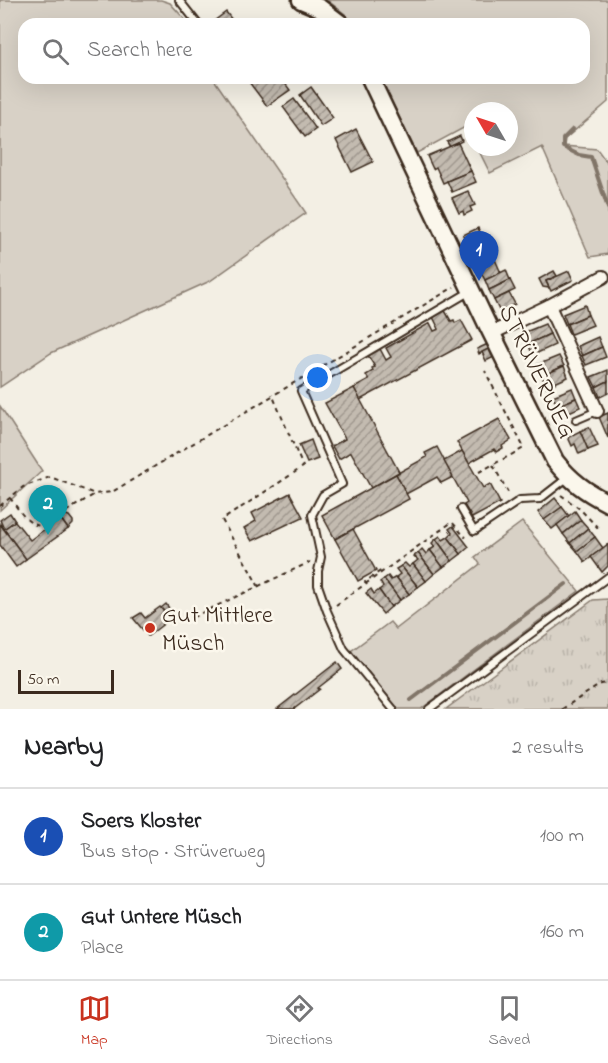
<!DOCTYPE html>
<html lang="en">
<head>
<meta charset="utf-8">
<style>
  :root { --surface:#fff; --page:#f2f2f2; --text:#202124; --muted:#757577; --line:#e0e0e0; --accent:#c8321e }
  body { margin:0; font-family:"Indie Flower",sans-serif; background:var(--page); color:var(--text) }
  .compass { position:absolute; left:464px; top:102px; width:54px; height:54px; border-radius:50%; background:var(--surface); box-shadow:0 6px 24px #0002; rotate:309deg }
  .scale { position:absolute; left:18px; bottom:15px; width:96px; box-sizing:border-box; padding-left:6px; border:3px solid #3b2a1e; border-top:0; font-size:16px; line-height:21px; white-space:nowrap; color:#3b2a1e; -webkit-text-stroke:4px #fbf7ec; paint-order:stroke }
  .you { position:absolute; left:318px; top:378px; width:21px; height:21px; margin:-15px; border:4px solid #fff; border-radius:50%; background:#1a73e8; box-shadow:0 0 0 9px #1a73e833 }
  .badge { display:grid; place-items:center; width:39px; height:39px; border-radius:50%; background:var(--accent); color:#fff; font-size:20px; font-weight:700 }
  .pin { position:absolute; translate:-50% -50px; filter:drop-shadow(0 2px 3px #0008) }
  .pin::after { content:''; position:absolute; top:32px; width:21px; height:18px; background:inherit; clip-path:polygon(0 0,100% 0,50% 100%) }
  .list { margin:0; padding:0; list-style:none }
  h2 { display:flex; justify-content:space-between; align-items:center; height:78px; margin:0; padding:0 24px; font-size:26px }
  h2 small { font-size:20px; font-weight:400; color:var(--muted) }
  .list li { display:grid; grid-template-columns:39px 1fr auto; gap:18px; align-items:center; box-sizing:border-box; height:96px; padding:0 24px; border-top:2px solid var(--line) }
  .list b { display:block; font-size:22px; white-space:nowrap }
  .list p { margin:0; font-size:20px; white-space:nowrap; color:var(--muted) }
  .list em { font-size:20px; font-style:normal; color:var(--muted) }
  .icon { flex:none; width:33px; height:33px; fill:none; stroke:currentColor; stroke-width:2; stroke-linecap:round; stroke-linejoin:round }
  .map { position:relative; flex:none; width:608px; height:709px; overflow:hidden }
  .search { position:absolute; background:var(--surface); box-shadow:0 6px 24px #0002; left:18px; right:18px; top:18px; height:66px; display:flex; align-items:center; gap:15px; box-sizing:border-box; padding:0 21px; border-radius:18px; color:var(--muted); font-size:22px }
  .sheet { height:270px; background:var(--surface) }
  nav { display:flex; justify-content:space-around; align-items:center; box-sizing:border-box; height:84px; border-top:2px solid var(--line); background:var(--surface); font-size:16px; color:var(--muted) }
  nav a { display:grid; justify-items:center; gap:3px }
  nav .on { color:var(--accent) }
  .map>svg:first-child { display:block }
  .grass { fill:#d8d1c6; stroke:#8a7e72; stroke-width:1.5 }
  .park { fill:url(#park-tufts); stroke:#8a7e72; stroke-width:1.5 }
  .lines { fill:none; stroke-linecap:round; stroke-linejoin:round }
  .stream { stroke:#817468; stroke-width:4 }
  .building { fill:url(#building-hatch); stroke:#3b2a1e; stroke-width:1.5 }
  .lane-casing { stroke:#3b2a1e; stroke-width:10 }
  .street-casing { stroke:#3b2a1e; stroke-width:16 }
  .secondary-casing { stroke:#3b2a1e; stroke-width:21 }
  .path { stroke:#3b2a1e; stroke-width:2; stroke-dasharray:4.5 4.5; stroke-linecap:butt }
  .lane { stroke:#fbf7ec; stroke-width:6 }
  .street { stroke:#fbf7ec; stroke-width:12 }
  .secondary { stroke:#fbf7ec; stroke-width:16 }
  .poi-dot { fill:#c8321e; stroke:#fbf7ec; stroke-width:2 }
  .labels { text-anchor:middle; stroke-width:5; stroke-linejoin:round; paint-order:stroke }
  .street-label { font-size:24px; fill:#3b2a1e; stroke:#fbf7ec }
  .poi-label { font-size:24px; fill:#3b2a1e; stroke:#fbf7ec; text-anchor:start }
</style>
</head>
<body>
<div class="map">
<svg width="608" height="709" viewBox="0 0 608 709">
  <defs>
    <pattern id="park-tufts" width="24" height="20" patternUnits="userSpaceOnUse" patternTransform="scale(1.5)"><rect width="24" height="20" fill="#d8d1c6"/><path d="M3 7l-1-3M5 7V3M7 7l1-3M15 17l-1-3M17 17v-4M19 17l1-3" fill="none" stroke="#bab4aa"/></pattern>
    <pattern id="building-hatch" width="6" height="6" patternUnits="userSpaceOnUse" patternTransform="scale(1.5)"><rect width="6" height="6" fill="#c3bbb0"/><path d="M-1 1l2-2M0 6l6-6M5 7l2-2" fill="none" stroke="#a0988f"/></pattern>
  </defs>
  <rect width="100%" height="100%" fill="#f3efe4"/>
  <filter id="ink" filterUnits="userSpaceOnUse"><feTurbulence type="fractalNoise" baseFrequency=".0167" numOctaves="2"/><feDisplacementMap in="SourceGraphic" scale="12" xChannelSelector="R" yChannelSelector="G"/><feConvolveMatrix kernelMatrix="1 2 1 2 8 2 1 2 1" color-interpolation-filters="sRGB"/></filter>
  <g filter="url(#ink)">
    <!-- grass -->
    <g class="grass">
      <polygon points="0,0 161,0 170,3 189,24 24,24 24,78 213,78 306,213 210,281 51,353 0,387"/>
      <polygon points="327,0 608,0 608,102 565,139 564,146 597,149 608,164 608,254 590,257 542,147 490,173 477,147 509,147 509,111 473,111 473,138 467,126 417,153 380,78 584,78 584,24 352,24 345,14"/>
      <polygon points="0,406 42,471 0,510"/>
      <polygon points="522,522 579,591 421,709 398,709 351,651 390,622 396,629 480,564 475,557"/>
    </g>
    <!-- park -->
    <polygon class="park" points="608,599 608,709 446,709 593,600"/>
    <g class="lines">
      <!-- stream -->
      <g class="stream">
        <polyline points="573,129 563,139 563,147 579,155 591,157 608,208"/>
        <polyline points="411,700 566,584"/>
      </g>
    </g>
    <!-- building -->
    <g class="building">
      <polygon points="226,12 235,24 210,24"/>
      <polygon points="246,78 281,78 290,90 267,106"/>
      <polygon points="311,87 333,118 321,126 300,95"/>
      <polygon points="294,99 316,129 305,137 283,107"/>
      <polygon points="356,129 373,162 352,172 336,140"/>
      <polygon points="460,136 462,141 450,147 447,142"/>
      <polygon points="458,143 471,171 443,183 436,167 433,169 427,156"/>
      <polygon points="471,171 476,182 452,192 447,181"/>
      <polygon points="468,191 475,205 470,207 472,211 464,215 463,211 459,213 452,198"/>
      <polygon points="478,228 485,242 470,249 463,235"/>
      <polygon points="486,242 494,257 477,265 470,249"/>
      <polygon points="494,257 501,273 485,280 477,265"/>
      <polygon points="506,270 510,280 489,290 485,280"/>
      <polygon points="554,271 557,276 546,281 549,288 543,287 539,279"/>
      <polygon points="569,271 573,280 551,291 546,281"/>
      <polygon points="510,280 515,290 494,300 489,290"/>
      <polygon points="509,293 515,304 500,312 494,300"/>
      <polygon points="585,305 588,315 567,324 563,314"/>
      <polygon points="444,309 451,321 454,320 455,323 461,320 472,340 360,400 354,388 369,380 366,375 373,371 372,368 375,367 367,354 379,347 386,360 391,357 386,348 430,323 434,331 439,329 432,315"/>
      <polygon points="588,315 593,325 571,334 567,324"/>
      <polygon points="545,324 550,334 528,344 523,333"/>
      <polygon points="550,334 555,345 533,355 528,344"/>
      <polygon points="598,337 602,347 582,356 578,346"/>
      <polygon points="488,344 491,348 479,354 477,349"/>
      <polygon points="492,347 496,356 486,361 482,352"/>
      <polygon points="602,347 606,357 586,365 582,356"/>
      <polygon points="559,356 564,366 542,376 537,365"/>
      <polygon points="564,366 568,377 546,387 542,376"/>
      <polygon points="608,370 608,381 596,387 591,377"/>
      <polygon points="608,381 608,393 600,397 596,387"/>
      <polygon points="354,388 399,472 371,488 351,452 339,459 332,446 345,439 325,403"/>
      <polygon points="572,388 576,398 557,406 553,396"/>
      <polygon points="576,398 580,407 561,416 557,406"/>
      <polygon points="608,413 608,438 599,417"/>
      <polygon points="499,419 511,440 502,446 503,448 496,452 494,449 469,463 457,442"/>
      <polygon points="589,427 598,446 588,450 580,431"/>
      <polygon points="580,431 588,450 579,454 575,444 572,446 568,437"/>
      <polygon points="311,440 318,459 307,463 299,445"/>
      <polygon points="437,447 453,477 441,483 437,477 406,494 396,474 427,457 425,453"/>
      <polygon points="462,451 483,488 490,484 500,503 472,518 464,505 467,503 444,461"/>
      <polygon points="396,474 409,499 335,539 322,515"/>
      <polygon points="290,493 303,517 252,541 244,528 256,521 252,513"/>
      <polygon points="555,498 562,507 544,520 538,512"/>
      <polygon points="562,507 569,516 552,529 544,520"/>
      <polygon points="575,511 581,520 563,534 557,525"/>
      <polygon points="10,513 15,521 4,529 0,520"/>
      <polygon points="66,515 69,516 73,521 73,524 68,529 61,519"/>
      <polygon points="60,518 68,529 26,559 4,529 15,521 30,540"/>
      <polygon points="581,520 588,528 570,543 563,534"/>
      <polygon points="0,524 26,559 16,567 0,545"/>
      <polygon points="453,526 469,547 461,554 448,537 452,533 449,529"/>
      <polygon points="588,528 595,537 577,551 570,543"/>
      <polygon points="353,529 376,571 358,581 335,539"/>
      <polygon points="440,536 443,540 448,537 461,554 452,561 436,539"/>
      <polygon points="595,537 603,548 585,562 577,551"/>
      <polygon points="436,539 452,561 443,567 430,550 435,547 432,543"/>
      <polygon points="608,544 608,566 602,572 591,557"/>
      <polygon points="422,549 426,554 430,550 443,567 434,574 418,553"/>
      <polygon points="418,553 434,574 426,581 413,564 418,560 414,556"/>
      <polygon points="405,563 409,567 413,564 426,581 418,587 401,566"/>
      <polygon points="401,566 418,587 409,594 396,577 400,574 396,569"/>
      <polygon points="388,576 391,580 396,577 409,594 400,600 384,579"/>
      <polygon points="384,579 400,600 391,607 379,590 383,587 380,582"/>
      <polygon points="371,589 374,594 379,590 391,607 383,614 366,593"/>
      <polygon points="166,604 174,615 170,618 161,608"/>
      <polygon points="160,607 170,619 148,636 133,618 141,613 145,618"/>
      <polygon points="337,662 342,669 318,688 320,689 294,709 277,709"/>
    </g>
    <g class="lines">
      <!-- lane casing -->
      <g class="lane-casing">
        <g id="lane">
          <polyline points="179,0 198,24"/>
          <polyline points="576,420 597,411"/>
          <polyline points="461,509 474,531 520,500 540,499 567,478"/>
          <polyline points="393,709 344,649 327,611 318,585 318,571 321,557 312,515 323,495 342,484 301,391 469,292"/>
          <polyline points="429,709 608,577"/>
        </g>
      </g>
      <!-- street casing -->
      <g class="street-casing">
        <g id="street">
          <polyline points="549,306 603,277"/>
          <polyline points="492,333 549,306 597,411"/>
        </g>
      </g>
      <!-- secondary casing -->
      <g class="secondary-casing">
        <g id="secondary">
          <polyline points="301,0 320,8 341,24"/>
          <path d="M370 78 487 324 555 461C571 481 586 492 608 503"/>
        </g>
      </g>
      <!-- path -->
      <g class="path">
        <polyline points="493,465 510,496"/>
        <polyline points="479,472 524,448 485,371"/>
        <polyline points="561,495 580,509 601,531"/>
        <path d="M10 498C18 508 27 526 42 526L95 494"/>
        <polyline points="0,506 23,487 50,477 95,494 112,492 454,287"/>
        <polyline points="367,585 365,582 383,569"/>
        <polyline points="259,587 222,520 303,467 272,394"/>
        <polyline points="336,605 452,522 465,537 466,536"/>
        <polyline points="193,617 310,562"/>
        <polyline points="562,709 601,684 608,683"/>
      </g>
      <!-- lane -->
      <use href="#lane" class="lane"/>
      <!-- street -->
      <use href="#street" class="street"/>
      <!-- secondary -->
      <use href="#secondary" class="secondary"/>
    </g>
  </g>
  <!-- markers -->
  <circle class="poi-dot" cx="150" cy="628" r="6"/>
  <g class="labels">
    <!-- street labels -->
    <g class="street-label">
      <text transform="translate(538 371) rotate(64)" y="8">STRÜVERWEG</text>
    </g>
    <!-- poi labels -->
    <g class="poi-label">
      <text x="162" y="622">Gut Mittlere<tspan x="162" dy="28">Müsch</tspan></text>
    </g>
  </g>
</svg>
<svg class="compass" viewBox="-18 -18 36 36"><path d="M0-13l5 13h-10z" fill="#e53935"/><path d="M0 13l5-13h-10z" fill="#757577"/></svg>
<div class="scale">50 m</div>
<div class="you"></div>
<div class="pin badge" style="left:479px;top:281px;background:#1a4fb4">1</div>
<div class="pin badge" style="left:48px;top:535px;background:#0f9aa8">2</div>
<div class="search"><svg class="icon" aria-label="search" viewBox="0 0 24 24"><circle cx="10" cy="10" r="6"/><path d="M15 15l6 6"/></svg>Search here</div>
</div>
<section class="sheet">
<h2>Nearby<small>2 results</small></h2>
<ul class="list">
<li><span class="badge" style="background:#1a4fb4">1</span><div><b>Soers Kloster</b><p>Bus stop · Strüverweg</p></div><em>100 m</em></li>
<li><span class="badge" style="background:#0f9aa8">2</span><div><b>Gut Untere Müsch</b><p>Place</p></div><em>160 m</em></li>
</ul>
</section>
<nav>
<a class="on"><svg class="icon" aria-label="map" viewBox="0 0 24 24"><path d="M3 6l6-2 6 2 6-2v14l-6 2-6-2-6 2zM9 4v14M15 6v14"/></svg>Map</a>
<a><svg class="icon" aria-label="directions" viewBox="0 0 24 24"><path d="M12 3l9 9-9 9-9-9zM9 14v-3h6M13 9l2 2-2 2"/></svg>Directions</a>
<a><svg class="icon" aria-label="saved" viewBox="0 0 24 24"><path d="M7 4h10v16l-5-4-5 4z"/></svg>Saved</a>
</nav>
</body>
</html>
